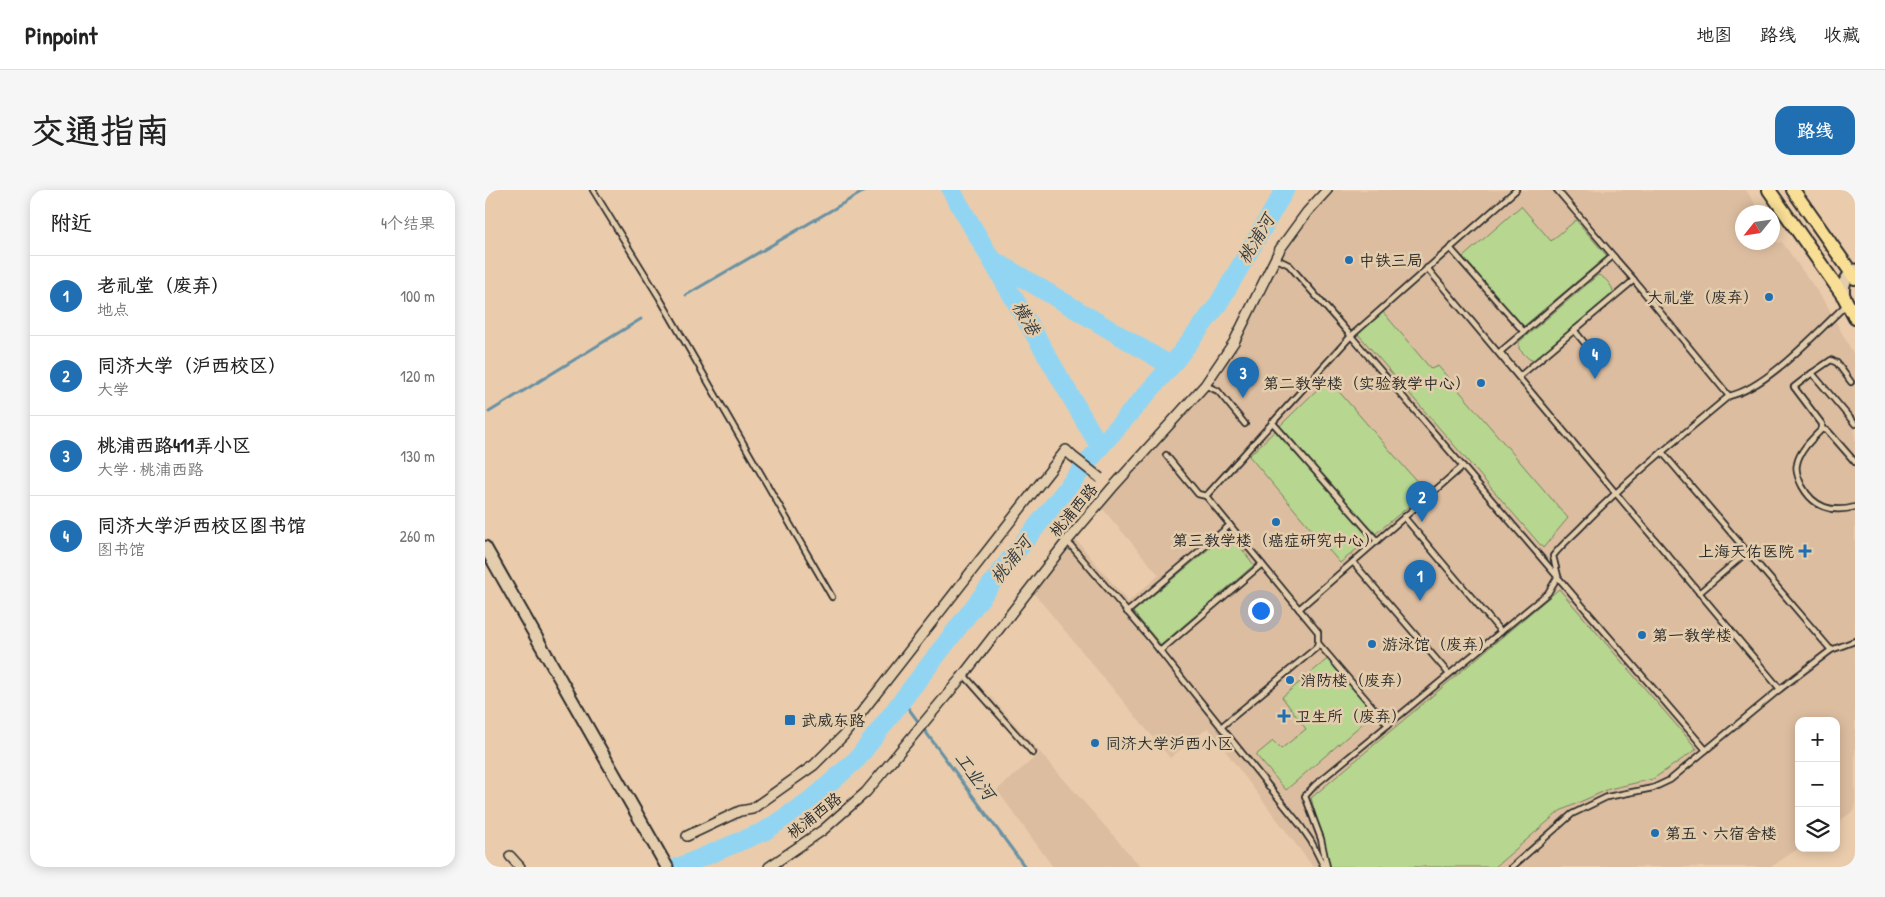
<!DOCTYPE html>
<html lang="zh">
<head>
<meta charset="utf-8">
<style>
  :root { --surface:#fff; --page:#f6f6f6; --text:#222; --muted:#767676; --line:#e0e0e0; --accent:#1f6fb2 }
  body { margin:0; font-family:"Patrick Hand","LXGW WenKai TC",sans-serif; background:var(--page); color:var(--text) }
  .controls { position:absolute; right:15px; bottom:15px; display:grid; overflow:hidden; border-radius:10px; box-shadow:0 2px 12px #0003 }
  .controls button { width:45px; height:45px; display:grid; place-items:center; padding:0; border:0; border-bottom:1px solid var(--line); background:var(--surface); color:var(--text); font:25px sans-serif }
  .compass { position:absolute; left:1250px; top:15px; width:45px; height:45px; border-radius:50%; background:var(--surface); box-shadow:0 2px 12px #0003; rotate:240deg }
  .you { position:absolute; left:775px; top:420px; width:18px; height:18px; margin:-12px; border:4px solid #fff; border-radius:50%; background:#1a73e8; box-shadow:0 0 0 8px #1a73e833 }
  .badge { display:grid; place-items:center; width:32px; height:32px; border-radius:50%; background:var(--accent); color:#fff; font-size:16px; font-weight:700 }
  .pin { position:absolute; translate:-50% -41px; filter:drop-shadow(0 1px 2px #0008) }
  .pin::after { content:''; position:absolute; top:26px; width:18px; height:15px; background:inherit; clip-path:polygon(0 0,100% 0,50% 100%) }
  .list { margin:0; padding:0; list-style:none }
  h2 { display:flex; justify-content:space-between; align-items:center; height:65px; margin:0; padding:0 20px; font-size:21px }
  h2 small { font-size:16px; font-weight:400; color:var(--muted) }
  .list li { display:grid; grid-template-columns:32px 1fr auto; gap:15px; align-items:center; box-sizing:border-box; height:80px; padding:0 20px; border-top:1px solid var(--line) }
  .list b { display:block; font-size:19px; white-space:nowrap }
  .list p { margin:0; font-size:16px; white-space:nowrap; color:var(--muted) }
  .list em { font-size:16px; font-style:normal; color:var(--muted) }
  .icon { flex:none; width:28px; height:28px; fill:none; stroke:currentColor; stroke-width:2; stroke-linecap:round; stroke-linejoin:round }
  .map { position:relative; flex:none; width:1370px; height:677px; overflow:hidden; border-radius:15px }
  header { display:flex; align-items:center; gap:30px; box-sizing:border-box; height:70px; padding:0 25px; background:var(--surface); border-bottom:1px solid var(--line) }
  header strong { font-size:24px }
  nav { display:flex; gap:28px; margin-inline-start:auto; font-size:18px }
  .intro { display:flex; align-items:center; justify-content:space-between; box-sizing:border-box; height:120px; padding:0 30px }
  h1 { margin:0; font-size:35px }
  .button { padding:12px 22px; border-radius:15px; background:var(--accent); color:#fff; font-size:18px; font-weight:700 }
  main { display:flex; gap:30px; padding:0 30px }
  aside { flex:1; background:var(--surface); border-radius:15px; box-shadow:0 2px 12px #0003 }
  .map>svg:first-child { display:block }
  .built { fill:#dcbda0 }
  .green { fill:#b7d68f; stroke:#71805d }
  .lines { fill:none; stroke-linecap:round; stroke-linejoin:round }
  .stream { stroke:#6991a3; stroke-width:3 }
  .river { stroke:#92d5f3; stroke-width:19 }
  .service-casing { stroke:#2b2b2b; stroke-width:8 }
  .minor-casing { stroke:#2b2b2b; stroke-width:12 }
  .secondary-casing { stroke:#2b2b2b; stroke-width:15 }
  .primary-casing { stroke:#2b2b2b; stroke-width:16 }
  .service { stroke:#e4cdad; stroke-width:4.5 }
  .minor { stroke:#e4cdad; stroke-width:9 }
  .secondary { stroke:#e4cdad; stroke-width:11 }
  .primary { stroke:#f9df96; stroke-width:12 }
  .minor-bridge-casing { stroke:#2b2b2b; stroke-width:12; stroke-linecap:butt }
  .minor-bridge { stroke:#e4cdad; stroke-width:9 }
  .poi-dot { fill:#1f6fb2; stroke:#e4cdad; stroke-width:2 }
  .labels { text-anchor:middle; stroke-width:5; stroke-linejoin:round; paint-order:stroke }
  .poi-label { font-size:16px; fill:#2b2b2b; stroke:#e4cdad; text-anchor:start }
  .street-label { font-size:16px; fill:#2b2b2b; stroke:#e4cdad }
  .water-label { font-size:18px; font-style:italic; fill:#353c3f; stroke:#e4cdad }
</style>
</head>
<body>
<header>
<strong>Pinpoint</strong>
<nav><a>地图</a><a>路线</a><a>收藏</a></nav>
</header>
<div class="intro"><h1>交通指南</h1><a class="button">路线</a></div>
<main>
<aside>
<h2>附近<small>4个结果</small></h2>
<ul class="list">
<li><span class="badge">1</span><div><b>老礼堂（废弃）</b><p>地点</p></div><em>100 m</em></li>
<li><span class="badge">2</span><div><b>同济大学（沪西校区）</b><p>大学</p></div><em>120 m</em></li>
<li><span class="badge">3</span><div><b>桃浦西路411弄小区</b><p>大学 · 桃浦西路</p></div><em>130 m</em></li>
<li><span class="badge">4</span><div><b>同济大学沪西校区图书馆</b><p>图书馆</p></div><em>260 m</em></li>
</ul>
</aside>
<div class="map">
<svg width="1370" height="677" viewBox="0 0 1370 677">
  <rect width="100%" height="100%" fill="#eaccac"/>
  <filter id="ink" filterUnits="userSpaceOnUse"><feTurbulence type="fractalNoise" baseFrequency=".02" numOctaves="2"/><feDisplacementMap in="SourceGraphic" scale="10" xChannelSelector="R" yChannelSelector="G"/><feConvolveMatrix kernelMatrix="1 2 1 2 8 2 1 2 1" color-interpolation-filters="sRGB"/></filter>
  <g filter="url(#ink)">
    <!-- built -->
    <g class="built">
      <polygon points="844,0 1261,0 1275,22 1258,22 1258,52 1288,52 1288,43 1293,53 1297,52 1342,115 1370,167 1370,620 1351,633 1351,531 1314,531 1314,658 1286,677 828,677 723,538 685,568 547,401 589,347 643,412 674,385 616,317 724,197 744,168 816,33"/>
      <polygon points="487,485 656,677 568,677 512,600 554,564"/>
    </g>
    <!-- green -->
    <g class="green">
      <polygon points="1036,16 1066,51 1091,30 1122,66 1038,137 978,67"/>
      <path d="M1113 85C1119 86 1129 97 1128 103L1050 170 1044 169 1034 159V152Z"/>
      <polygon points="898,122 946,179 953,176 1083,328 1058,358 873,144"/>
      <polygon points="843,189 941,302 855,373 764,266"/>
      <polygon points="744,342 769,375 676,455 648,422"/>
      <polygon points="1074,399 1212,559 1168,589 1124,599 1075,621 1010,677 845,677 826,608"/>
      <polygon points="846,466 892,521 801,600 771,565 788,551 796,559 821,539 797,507"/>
    </g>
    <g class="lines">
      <!-- stream -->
      <g class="stream">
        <polyline points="201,105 381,0"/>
        <polyline points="4,222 156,129"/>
        <polyline points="418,511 540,677"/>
      </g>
      <!-- river -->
      <g class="river">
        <polyline points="466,0 615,257"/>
        <polyline points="508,70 686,176"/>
        <polyline points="194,677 280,641 331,606 373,568 527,367 615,257 686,176 732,116 800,0"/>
      </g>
      <!-- service casing -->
      <g class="service-casing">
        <g id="service">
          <polyline points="108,0 174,107 347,407"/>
          <polyline points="1072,0 1130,68"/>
          <polyline points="965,58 1039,142"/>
          <polygon points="1128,66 1149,90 1035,186 1015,162"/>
          <polyline points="942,78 1295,499 1221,560"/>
          <polyline points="1148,89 1244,206"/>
          <polyline points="1089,140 1102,156"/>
          <polyline points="1327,183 1346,170 1352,173 1366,192"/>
          <polyline points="720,195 733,201 760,234"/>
          <polyline points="787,232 892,351"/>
          <polyline points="1337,239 1337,234 1309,197 1327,183 1370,234"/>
          <polyline points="1177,262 1346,460"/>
          <polyline points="681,265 713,304 721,306 833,442 833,453 903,535"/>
          <path d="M1370 272 1343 241 1337 239C1328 248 1314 261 1312 274 1310 281 1314 290 1317 296 1329 318 1347 323 1370 317"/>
          <polyline points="721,306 866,146 804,75 794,70"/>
          <polyline points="919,327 1016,442"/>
          <polyline points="582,351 663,446 815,635 826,651 839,677"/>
          <polyline points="868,372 964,484"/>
          <polyline points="1214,403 1262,362"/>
          <polyline points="814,419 978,276"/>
          <polyline points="642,422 745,335"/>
          <polyline points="675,461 777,374"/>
          <polyline points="479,485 548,563"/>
          <polyline points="1295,499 1346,460 1370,451"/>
          <polyline points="736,537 831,458 833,453"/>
          <path d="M842 677 836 649 820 606 830 595 1063 403 1073 386 1068 366C1078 353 1089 345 1100 333 1145 287 1195 247 1244 206 1282 198 1332 142 1361 115"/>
          <polyline points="1027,677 1087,624 1122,607 1168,598 1185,590 1221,560 866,146 1031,0"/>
        </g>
      </g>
      <!-- minor casing -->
      <g class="minor-casing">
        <g id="minor">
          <polyline points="202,646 255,621 267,619 329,575 358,546 581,260 587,266"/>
          <polyline points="25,666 35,677"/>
          <polyline points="284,677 338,640 381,602 476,488 582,351 627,298 720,195 749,152 795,59 822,22 842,0"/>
        </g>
      </g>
      <!-- secondary casing -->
      <g class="secondary-casing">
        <g id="secondary">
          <path d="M1359 107C1357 94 1360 88 1370 80"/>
          <polyline points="0,357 182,677"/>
        </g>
      </g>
      <!-- primary casing -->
      <g class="primary-casing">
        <g id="primary">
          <polyline points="1284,0 1359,107 1370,128"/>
          <polyline points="1308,0 1370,88"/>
        </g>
      </g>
      <!-- service -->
      <use href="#service" class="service"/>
      <!-- minor -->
      <use href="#minor" class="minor"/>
      <!-- secondary -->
      <use href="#secondary" class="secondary"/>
      <!-- primary -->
      <use href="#primary" class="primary"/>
      <!-- minor-bridge casing -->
      <g class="minor-bridge-casing">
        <polyline id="minor-bridge" points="587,266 615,288"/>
      </g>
      <!-- minor-bridge -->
      <use href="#minor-bridge" class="minor-bridge"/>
    </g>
  </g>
  <!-- markers -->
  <g class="poi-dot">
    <circle cx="864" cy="70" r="5"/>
    <circle cx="1284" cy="107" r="5"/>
    <circle cx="996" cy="193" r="5"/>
    <circle cx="791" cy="332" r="5"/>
    <path d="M1317.5 353.5h5v5h5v5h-5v5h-5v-5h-5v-5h5z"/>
    <circle cx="1157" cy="445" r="5"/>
    <circle cx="887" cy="454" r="5"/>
    <circle cx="805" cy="490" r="5"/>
    <path d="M796.5 518.5h5v5h5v5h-5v5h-5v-5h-5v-5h5z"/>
    <rect x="299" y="524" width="12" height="12" rx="2.5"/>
    <circle cx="610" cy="553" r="5"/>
    <circle cx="1170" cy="643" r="5"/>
  </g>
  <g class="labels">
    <!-- poi labels -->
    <g class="poi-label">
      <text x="874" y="76">中铁三局</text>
      <text x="1274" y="113" text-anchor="end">大礼堂（废弃）</text>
      <text x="986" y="199" text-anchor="end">第二教学楼（实验教学中心）</text>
      <text x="791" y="356" text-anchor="middle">第三教学楼（癌症研究中心）</text>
      <text x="1309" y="367" text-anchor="end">上海天佑医院</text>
      <text x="1167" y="451">第一教学楼</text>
      <text x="897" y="460">游泳馆（废弃）</text>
      <text x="815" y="496">消防楼（废弃）</text>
      <text x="810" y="532">卫生所（废弃）</text>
      <text x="316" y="536">武威东路</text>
      <text x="620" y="559">同济大学沪西小区</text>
      <text x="1180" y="649">第五、六宿舍楼</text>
    </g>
    <!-- street labels -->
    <g class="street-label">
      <text transform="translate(588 320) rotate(-50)" y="6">桃浦西路</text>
      <text transform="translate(329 625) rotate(-38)" y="6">桃浦西路</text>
    </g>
    <!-- water labels -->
    <g class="water-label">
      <text transform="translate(771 49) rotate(-59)" y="6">桃浦河</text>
      <text transform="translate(541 128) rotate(60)" y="6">横港</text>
      <text transform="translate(526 370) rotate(-52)" y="6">桃浦河</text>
      <text transform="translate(490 586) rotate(54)" y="6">工业河</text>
    </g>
  </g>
</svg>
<div class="controls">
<button>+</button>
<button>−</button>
<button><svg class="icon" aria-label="layers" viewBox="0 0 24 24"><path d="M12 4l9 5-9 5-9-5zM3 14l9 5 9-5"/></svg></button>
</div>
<svg class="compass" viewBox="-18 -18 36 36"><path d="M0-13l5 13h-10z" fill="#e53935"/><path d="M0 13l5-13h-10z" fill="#767676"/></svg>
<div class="you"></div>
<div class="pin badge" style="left:935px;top:411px">1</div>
<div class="pin badge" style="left:937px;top:332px">2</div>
<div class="pin badge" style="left:758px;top:208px">3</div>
<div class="pin badge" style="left:1110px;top:189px">4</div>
</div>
</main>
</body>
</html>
